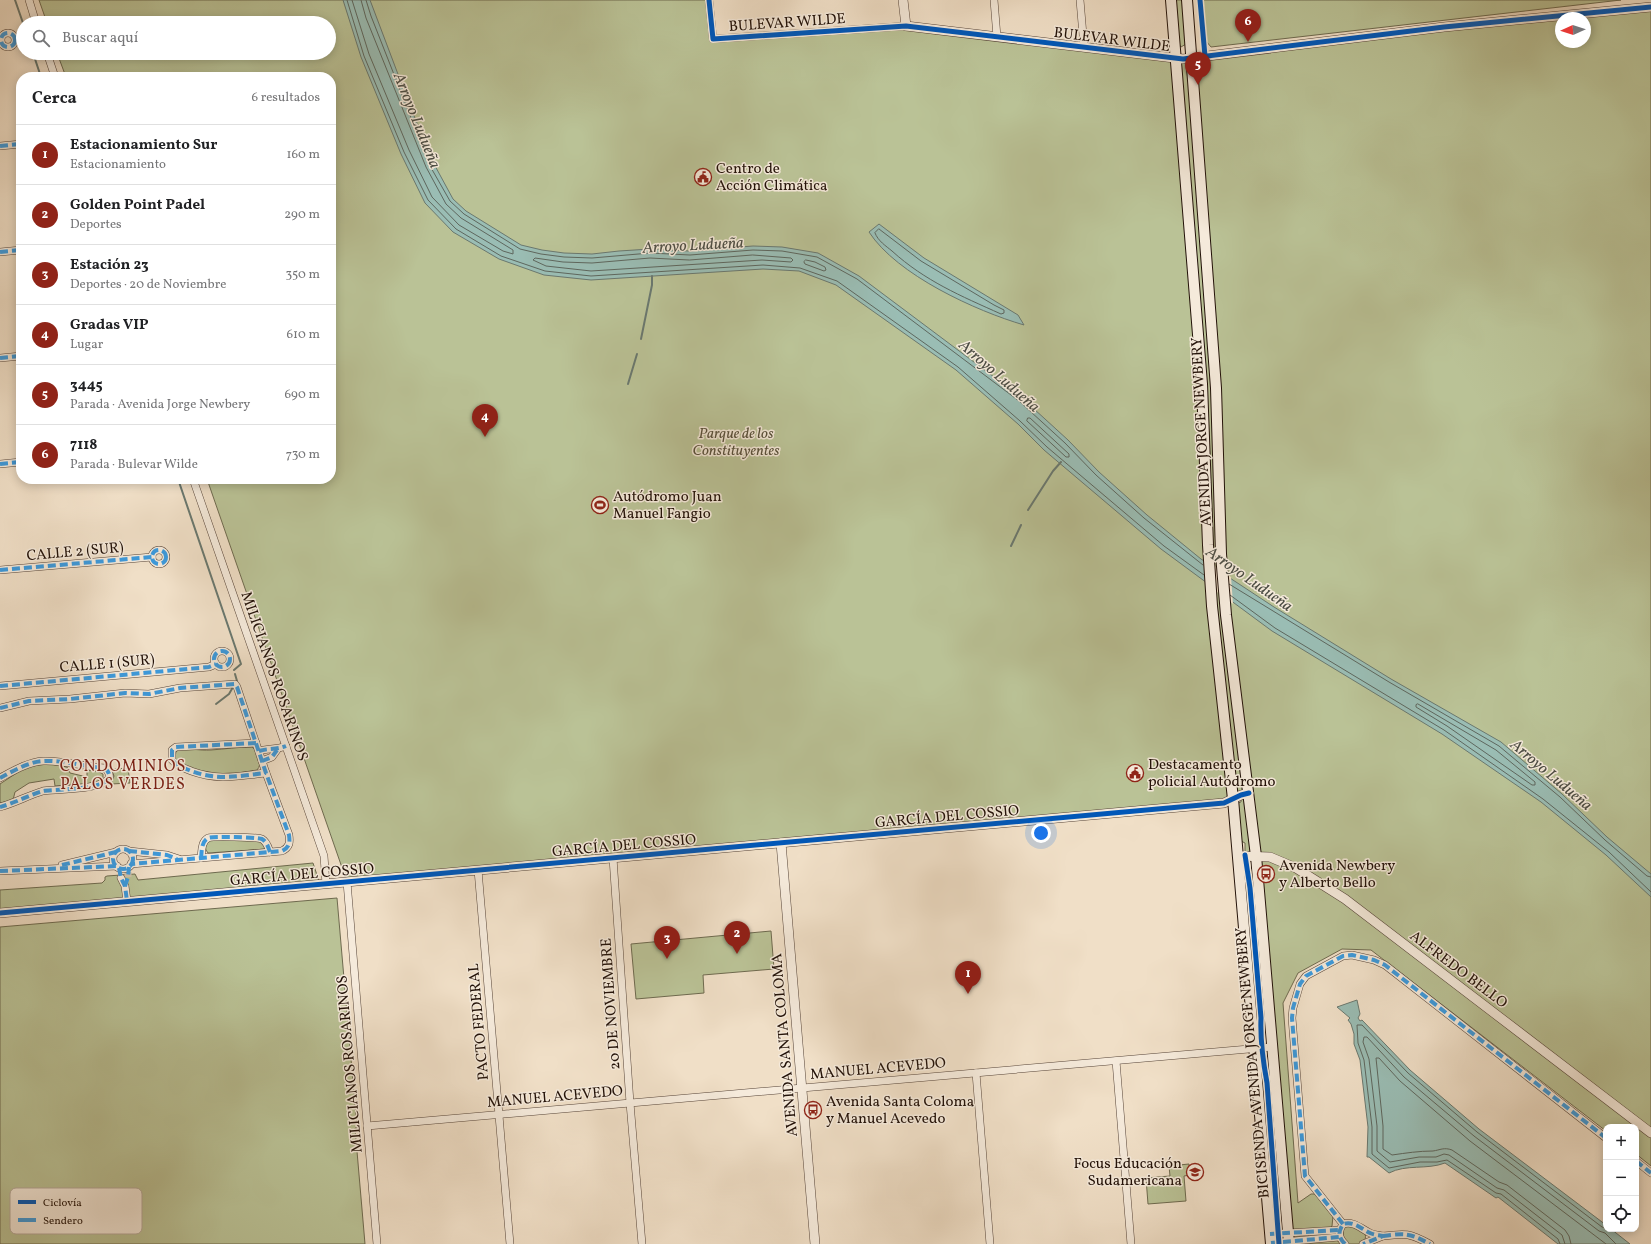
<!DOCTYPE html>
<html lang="es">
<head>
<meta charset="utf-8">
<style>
  :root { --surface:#fff; --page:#f2f2f2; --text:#202124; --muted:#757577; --line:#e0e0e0; --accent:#8f2418 }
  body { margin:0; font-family:Vollkorn,serif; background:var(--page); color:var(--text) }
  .controls { position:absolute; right:12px; bottom:12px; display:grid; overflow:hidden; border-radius:8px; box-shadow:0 2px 10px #0003 }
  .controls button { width:36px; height:36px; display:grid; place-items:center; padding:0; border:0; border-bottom:1px solid var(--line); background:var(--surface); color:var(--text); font:20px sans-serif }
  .compass { position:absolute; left:1555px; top:12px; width:36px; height:36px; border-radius:50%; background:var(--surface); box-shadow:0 2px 10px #0003; rotate:267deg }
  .you { position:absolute; left:1041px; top:833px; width:14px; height:14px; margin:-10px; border:3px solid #fff; border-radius:50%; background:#1a73e8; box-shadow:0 0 0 6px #1a73e833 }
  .badge { display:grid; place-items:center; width:26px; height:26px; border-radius:50%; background:var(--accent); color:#fff; font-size:13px; font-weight:700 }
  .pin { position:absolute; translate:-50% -33px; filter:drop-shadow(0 1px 2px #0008) }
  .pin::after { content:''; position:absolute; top:21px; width:14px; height:12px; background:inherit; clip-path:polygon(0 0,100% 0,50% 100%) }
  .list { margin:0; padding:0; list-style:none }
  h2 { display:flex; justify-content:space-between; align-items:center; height:52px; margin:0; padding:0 16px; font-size:17px }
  h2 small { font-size:13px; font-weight:400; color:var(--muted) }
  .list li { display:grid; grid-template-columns:26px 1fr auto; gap:12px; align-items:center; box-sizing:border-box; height:60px; padding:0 16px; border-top:1px solid var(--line) }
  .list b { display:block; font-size:15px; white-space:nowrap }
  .list p { margin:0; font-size:13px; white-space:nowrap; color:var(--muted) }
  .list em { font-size:13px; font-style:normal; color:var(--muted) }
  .icon { flex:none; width:22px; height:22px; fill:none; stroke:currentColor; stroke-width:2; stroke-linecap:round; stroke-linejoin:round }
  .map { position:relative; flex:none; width:1651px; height:1244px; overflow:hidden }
  .search { position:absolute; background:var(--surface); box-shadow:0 2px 10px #0003; left:16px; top:16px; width:320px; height:44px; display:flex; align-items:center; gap:10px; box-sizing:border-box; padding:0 14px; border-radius:22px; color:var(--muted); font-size:15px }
  .panel { position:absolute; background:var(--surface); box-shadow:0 2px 10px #0003; left:16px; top:72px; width:320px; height:412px; border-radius:16px }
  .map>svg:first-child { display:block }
  .green { fill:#bac296; stroke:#6e6a4f; fill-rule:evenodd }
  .water { fill:#9abdb4; stroke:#6a786f }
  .pier { fill:#f0dfc7 }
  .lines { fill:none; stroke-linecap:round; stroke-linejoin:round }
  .shore { stroke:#5e675e; stroke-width:1 }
  .stream { stroke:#6a786f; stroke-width:2 }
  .minor-tunnel { stroke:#d1c0aa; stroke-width:7; stroke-dasharray:7 3.5; stroke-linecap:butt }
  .minor-casing { stroke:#564438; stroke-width:8 }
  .tertiary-casing { stroke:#564438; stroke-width:10 }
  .secondary-casing { stroke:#221108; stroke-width:12 }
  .minor { stroke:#f5eadb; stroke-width:7 }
  .tertiary { stroke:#f5eadb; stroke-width:9 }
  .secondary { stroke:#f5eadb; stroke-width:10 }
  .quiet { stroke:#3c9add; stroke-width:4; stroke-dasharray:8 4; stroke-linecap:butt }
  .cycleway-casing { stroke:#f5eadb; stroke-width:8 }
  .cycleway { stroke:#0057b8; stroke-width:5 }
  .labels { text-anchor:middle; stroke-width:3; stroke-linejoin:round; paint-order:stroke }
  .street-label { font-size:15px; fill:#221108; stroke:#f5eadb }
  .poi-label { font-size:15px; fill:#221108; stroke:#f5eadb; text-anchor:start }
  .park-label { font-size:15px; font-style:italic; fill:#574f3a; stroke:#f5eadb }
  .water-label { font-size:16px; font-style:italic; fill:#4c4d44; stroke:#f5eadb }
  .neighbourhood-label { font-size:16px; letter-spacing:1px; fill:#7a1f14; stroke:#f5eadb }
  .key { fill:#f5eadb; stroke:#b6a99c; stroke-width:1 }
  .key-label { font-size:11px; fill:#221108 }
</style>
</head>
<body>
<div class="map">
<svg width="1651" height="1244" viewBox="0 0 1651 1244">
  <rect width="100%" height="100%" fill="#f0dfc7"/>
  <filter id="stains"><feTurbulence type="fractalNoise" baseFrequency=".005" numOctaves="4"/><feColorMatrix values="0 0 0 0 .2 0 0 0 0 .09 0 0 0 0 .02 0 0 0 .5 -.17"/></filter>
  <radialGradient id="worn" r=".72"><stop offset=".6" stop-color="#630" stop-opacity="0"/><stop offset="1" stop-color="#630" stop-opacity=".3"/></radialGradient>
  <!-- green -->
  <g class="green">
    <path d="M39 0H709L713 38 906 26 1176 58 1651 7V1166L1636 1154V1127H1606V1131L1371 950 1342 949 1298 973 1283 1003 1298 1203 1311 1194H1316L1333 1216 1332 1226 1330 1228 1308 1229 1309 1243 1336 1240 1342 1244H1289L1256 856 1245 855V843L1241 841 1237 803 1241 802V795L1224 803 347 882 207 479H331V77H66L57 53H329V23H47ZM1561 18H1585V42H1561Z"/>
    <polygon points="1176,0 1183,0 1186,44 1181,47 1179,44"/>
    <polygon points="1203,0 1621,0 1211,47 1206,41"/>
    <path d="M252 747C259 751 263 764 257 770 249 771 240 773 232 774 218 776 184 770 175 758L176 751C188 747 199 751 211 750 225 749 238 747 252 747Z"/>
    <polygon points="51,764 67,767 70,773 87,777 87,770 99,772 103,774 103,781 98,783 55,786 54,779 29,783 15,792 13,800 0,803 0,784 24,768 37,765"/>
    <polygon points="128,768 130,783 111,784 114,776 112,771 115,769"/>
    <polygon points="211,839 253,840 262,842 266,849 208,853 206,850 205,845"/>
    <polygon points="313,863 320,884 0,913 0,890 102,883 105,880 105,877 107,876 135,874 138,880"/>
    <polygon points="1248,869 1252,874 1266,1030 1262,1035 1259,1034 1257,1032 1244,875 1245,870"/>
    <polygon points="337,898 357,1128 355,1128 365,1244 0,1244 0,927"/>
    <polygon points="771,931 774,969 703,975 704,993 636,999 631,944"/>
    <polygon points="1264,1061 1268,1065 1281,1213 1279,1215 1276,1216 1273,1214 1260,1065 1261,1062"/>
    <polygon points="1189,1164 1190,1175 1184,1176 1186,1201 1148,1204 1146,1178 1170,1176 1169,1166"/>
    <path d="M1343 1224 1363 1228C1366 1235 1367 1238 1362 1244H1345L1343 1242Z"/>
  </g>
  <!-- water -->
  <g class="water">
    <polygon points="343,0 370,0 410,106 434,164 453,199 466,211 521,245 542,250 564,253 592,254 619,251 650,249 689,251 753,246 782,247 818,253 859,276 1022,398 1068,440 1099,472 1147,515 1201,559 1274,607 1391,679 1501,742 1562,794 1607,837 1651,874 1651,897 1606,855 1541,802 1442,734 1272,631 1161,549 1044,450 1018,424 956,370 836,285 799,271 763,269 591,280 544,275 499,259 453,232 425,203 401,154 361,57"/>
    <path d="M879 224 924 258 1018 315 1024 325C976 311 897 275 869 232Z"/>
    <path d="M1357 1000 1360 1014 1358 1018 1360 1021 1362 1020 1410 1070 1479 1129 1606 1225V1229H1611L1630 1244H1558L1498 1197 1496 1198 1445 1163C1427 1170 1406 1164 1389 1173L1369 1157H1367L1368 1127 1360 1060 1354 1044V1034L1351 1024 1348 1020 1350 1018 1337 1007Z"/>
  </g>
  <!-- pier -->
  <polygon class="pier" points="1203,558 1231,577 1233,604 1205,583"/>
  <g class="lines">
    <!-- shore -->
    <g class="shore">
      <polyline points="347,0 364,56 404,152 428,200 456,229 501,256 545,271 591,276 763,265 800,268 837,281 958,367 1020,421 1047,447 1164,546 1204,575"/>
      <polyline points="352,0 369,54 409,150 432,197 459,225 503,251 513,254 513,250 461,218 446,204 426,167 366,18 361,0"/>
      <polyline points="366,0 371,16 430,166 450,201 464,214 520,249 541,254 564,257 592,258 650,253 690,255 753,250 782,251 817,257 857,279 1019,401 1065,443 1096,475 1144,518 1203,565"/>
      <path d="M879 229 921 261 994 305 1004 310V313L1001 314C961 296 925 281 892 251 886 246 878 241 875 233Z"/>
      <polygon points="753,255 791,258 793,260 791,262 762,260 591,271 546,266 533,260 535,258 563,262 592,263 650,258 689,260"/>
      <polygon points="806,260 815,262 825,267 826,270 824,271 805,264 804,262"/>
      <polygon points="1028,418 1030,418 1069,454 1069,457 1066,457 1027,421"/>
      <polyline points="1229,584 1389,682 1499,746 1560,797 1605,840 1647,876 1651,877"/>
      <polyline points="1230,595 1275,628 1444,730 1543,799 1609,852 1651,892"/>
      <polygon points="1418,704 1496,750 1535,782 1535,785 1532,785 1447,726 1416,707 1416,705"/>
      <polyline points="1560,1244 1558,1239 1501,1194 1496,1193 1447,1160 1437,1162 1420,1162 1389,1168 1372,1154 1372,1127 1364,1060 1358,1043 1357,1025 1362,1025 1408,1073 1477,1132 1602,1227 1606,1228"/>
      <polyline points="1565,1244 1562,1235 1504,1190 1497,1188 1449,1155 1444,1154 1436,1157 1419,1157 1390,1162 1377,1151 1377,1126 1369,1059 1363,1042 1364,1037 1367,1037 1404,1077 1474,1136 1599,1231 1605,1233 1616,1244"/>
      <path d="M1571 1244 1569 1236 1565 1230 1507 1185 1499 1182 1452 1150C1444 1147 1440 1150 1433 1151 1419 1151 1406 1153 1392 1155L1383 1149V1126L1376 1058H1379L1400 1081 1470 1141 1606 1244"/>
    </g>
    <!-- stream -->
    <g class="stream">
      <polyline points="15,0 23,23"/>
      <polyline points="33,53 41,77"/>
      <polyline points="641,339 652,285 652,276"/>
      <polyline points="628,384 637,354"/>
      <polyline points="178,479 241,664 234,670"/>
      <polyline points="1028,510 1053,471 1061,462"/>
      <polyline points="1011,546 1021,525"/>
      <polyline points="235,674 237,681 236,683"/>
      <polyline points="216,704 229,694 233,687"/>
    </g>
    <!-- minor-tunnel -->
    <polyline class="minor-tunnel" points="128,872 128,877"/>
    <!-- minor casing -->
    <g class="minor-casing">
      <g id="minor">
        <polyline points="29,0 36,23"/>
        <polyline points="709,0 713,39 906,26"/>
        <polyline points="994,0 997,37"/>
        <polyline points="1080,0 1084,47"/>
        <circle cx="8" cy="40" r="7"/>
        <polyline points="47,53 55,77"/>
        <polyline points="0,146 21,144"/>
        <polyline points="0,252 21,250"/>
        <polyline points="0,358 21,356"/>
        <polyline points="0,464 21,462"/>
        <polyline points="193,479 324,856 326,884"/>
        <circle cx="159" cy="557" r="7"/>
        <polyline points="0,570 152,557"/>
        <circle cx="222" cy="659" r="8"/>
        <polyline points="0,686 209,667 216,664"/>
        <path d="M0 708 29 701 70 699 125 693 149 694 180 688 235 684 237 687 266 773 289 835C290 842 290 847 282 851L131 864"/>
        <path d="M256 743 176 747 172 750V760C177 766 184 768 191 771 219 781 237 776 266 773"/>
        <path d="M259 751C268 748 276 750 286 746"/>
        <polyline points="262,761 272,757 277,750"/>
        <path d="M0 778C13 771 28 762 43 761 64 760 85 767 105 768 128 791 52 789 43 791 29 795 15 803 0 807"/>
        <circle cx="123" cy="859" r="10"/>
        <polyline points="129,851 167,855 179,859"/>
        <path d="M201 858C202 851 201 842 208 838 212 836 256 837 262 839 267 842 268 847 270 852"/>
        <polyline points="613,858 630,1103 642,1244"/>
        <polyline points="62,865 116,852"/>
        <polyline points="478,870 510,1244"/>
        <polyline points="0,871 117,866"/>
        <polyline points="121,878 125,886 127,901"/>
        <polyline points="347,882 377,1244"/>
        <polyline points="1116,1061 1131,1244"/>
        <polyline points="976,1073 990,1244"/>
        <polyline points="367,1126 1272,1047"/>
        <polyline points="1636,1161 1651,1173"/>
        <polyline points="1343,1224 1305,1176 1292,1018 1293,1008 1300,984 1306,976 1343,956 1352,955 1374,960 1385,965 1606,1138"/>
        <polyline points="1270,1234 1339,1230"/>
        <path d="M1383 1236C1406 1233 1409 1233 1430 1244"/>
        <polyline points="1271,1243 1339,1237"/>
        <path d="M1345 1244C1338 1237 1338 1232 1343 1224 1354 1221 1360 1228 1370 1233 1374 1235 1379 1235 1383 1236L1363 1244"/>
      </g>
    </g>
    <!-- tertiary casing -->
    <g class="tertiary-casing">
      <g id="tertiary">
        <polyline points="903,0 906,26 1183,59 1444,27 1651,7"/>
        <polyline points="781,843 815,1244"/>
        <polyline points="1238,856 1270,857 1296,868 1345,899 1651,1133"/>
        <polyline points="0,913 1224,803 1241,795 1249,793"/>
      </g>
    </g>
    <!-- secondary casing -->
    <g class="secondary-casing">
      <g id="secondary">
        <polyline points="1171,0 1202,384 1208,545 1212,606 1233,799 1271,1244"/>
        <polyline points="1187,0 1216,388 1221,554 1226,615 1256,856 1289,1244"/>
      </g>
    </g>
    <!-- minor -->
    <use href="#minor" class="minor"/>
    <!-- tertiary -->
    <use href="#tertiary" class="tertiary"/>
    <!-- secondary -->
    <use href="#secondary" class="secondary"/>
    <!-- quiet -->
    <g class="quiet">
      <circle cx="8" cy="40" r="7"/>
      <polyline points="0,146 21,144"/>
      <polyline points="0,252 21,250"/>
      <polyline points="0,358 21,356"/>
      <polyline points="0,464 21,462"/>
      <circle cx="159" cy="557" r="7"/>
      <polyline points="0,570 152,557"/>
      <circle cx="222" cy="659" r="8"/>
      <polyline points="0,686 209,667 216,664"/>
      <path d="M0 708 29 701 70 699 125 693 149 694 180 688 235 684 237 687 266 773 289 835C290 842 290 847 282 851L131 864"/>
      <path d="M256 743 176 747 172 750V760C177 766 184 768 191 771 219 781 237 776 266 773"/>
      <path d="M259 751C268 748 276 750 286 746"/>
      <polyline points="262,761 272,757 277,750"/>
      <path d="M0 778C13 771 28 762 43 761 64 760 85 767 105 768 128 791 52 789 43 791 29 795 15 803 0 807"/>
      <circle cx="123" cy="859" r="10"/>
      <polyline points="129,851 167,855 177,859"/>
      <path d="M201 858C202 851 201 842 208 838 212 836 256 837 262 839 267 842 268 847 270 852"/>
      <polyline points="62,865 116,852"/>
      <polyline points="119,868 121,878 125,886 127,901"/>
      <polyline points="0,871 117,866"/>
      <polyline points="125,886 128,877 129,867"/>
      <polyline points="1636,1161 1651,1173"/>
      <polyline points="1343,1224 1305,1176 1292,1018 1293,1008 1300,984 1306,976 1343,956 1352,955 1374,960 1385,965 1606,1138"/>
      <polyline points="1270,1234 1339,1230"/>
      <path d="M1383 1236C1406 1233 1409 1233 1430 1244"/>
      <polyline points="1271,1243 1339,1237"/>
      <path d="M1345 1244C1338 1237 1338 1232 1343 1224 1354 1221 1360 1228 1370 1233 1374 1235 1379 1235 1383 1236L1363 1244"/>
    </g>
    <!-- cycleway casing -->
    <g class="cycleway-casing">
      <g id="cycleway">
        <polyline points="709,0 713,39 906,26 1183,59 1444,27 1651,7"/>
        <polyline points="1200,0 1205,56"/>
        <path d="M1245 855 1250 888 1261 1018C1260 1040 1263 1061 1267 1083L1279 1244"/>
        <polyline points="0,913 1224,803 1241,795 1249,793"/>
      </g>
    </g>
    <!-- cycleway -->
    <use href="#cycleway" class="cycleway"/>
  </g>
  <!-- icons -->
  <defs>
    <g id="civic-ring" transform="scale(0.9)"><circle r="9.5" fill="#f5eadb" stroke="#8f2418" stroke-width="1.5"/><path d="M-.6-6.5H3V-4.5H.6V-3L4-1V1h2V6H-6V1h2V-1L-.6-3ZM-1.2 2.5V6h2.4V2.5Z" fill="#8f2418"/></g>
    <g id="stadium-ring" transform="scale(0.9)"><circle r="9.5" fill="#f5eadb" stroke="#8f2418" stroke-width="1.5"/><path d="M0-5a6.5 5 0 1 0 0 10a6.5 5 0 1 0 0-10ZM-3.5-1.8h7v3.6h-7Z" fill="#8f2418"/></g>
    <g id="bus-ring" transform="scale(0.9)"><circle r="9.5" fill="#f5eadb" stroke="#8f2418" stroke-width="1.5"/><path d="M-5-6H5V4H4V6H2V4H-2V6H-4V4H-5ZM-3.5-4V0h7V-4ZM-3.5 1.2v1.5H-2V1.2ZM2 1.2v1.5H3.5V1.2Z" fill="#8f2418"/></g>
    <g id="university-ring" transform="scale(0.9)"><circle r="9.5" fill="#f5eadb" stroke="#8f2418" stroke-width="1.5"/><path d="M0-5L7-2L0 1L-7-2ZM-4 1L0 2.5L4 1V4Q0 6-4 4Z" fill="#8f2418"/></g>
  </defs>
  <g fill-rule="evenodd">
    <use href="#civic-ring" x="703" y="177"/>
    <use href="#stadium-ring" x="600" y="505"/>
    <use href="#civic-ring" x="1135" y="773"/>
    <use href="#bus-ring" x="1266" y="874"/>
    <use href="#bus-ring" x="813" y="1110"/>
    <use href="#university-ring" x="1195" y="1172"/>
  </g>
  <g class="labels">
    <!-- street labels -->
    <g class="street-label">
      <text transform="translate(787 22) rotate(-4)" y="5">BULEVAR WILDE</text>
      <text transform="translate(1112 39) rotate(7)" y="5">BULEVAR WILDE</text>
      <text transform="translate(1201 432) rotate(-93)" y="5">AVENIDA JORGE NEWBERY</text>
      <text transform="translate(75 551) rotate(-5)" y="5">CALLE 2 (SUR)</text>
      <text transform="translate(107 663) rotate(-5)" y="5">CALLE 1 (SUR)</text>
      <text transform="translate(275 676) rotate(71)" y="5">MILICIANOS ROSARINOS</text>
      <text transform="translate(947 816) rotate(-5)" y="5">GARCÍA DEL COSSIO</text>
      <text transform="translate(624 845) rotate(-5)" y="5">GARCÍA DEL COSSIO</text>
      <text transform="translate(302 874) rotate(-5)" y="5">GARCÍA DEL COSSIO</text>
      <text transform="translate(1459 969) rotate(37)" y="5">ALFREDO BELLO</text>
      <text transform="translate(610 1004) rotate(-94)" y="5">20 DE NOVIEMBRE</text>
      <text transform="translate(478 1022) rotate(-95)" y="5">PACTO FEDERAL</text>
      <text transform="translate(784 1045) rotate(-95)" y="5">AVENIDA SANTA COLOMA</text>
      <text transform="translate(1252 1063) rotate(-95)" y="5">BICISENDA AVENIDA JORGE NEWBERY</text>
      <text transform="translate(349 1064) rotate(-95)" y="5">MILICIANOS ROSARINOS</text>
      <text transform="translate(878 1068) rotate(-5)" y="5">MANUEL ACEVEDO</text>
      <text transform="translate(555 1096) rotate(-5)" y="5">MANUEL ACEVEDO</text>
    </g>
    <!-- poi labels -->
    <g class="poi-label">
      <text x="716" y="173">Centro de<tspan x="716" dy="17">Acción Climática</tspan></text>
      <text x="613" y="501">Autódromo Juan<tspan x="613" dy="17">Manuel Fangio</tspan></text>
      <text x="1148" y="769">Destacamento<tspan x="1148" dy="17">policial Autódromo</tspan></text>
      <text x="1279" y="870">Avenida Newbery<tspan x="1279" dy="17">y Alberto Bello</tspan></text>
      <text x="826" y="1106">Avenida Santa Coloma<tspan x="826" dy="17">y Manuel Acevedo</tspan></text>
      <text x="1182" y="1168" text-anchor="end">Focus Educación<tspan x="1182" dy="17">Sudamericana</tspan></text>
    </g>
    <!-- park labels -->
    <g class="park-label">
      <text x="736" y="438">Parque de los<tspan x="736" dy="17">Constituyentes</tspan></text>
    </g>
    <!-- water labels -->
    <g class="water-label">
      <text transform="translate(418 120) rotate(68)" y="6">Arroyo Ludueña</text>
      <text transform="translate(693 244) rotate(-3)" y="6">Arroyo Ludueña</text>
      <text transform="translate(1000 375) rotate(41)" y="6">Arroyo Ludueña</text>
      <text transform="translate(1250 578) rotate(35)" y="6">Arroyo Ludueña</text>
      <text transform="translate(1552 774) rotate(40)" y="6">Arroyo Ludueña</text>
    </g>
    <!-- neighbourhood labels -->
    <g class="neighbourhood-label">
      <text x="123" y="771">CONDOMINIOS<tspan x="123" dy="18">PALOS VERDES</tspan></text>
    </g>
  </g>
  <!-- legend -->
  <rect x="10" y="1188" width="132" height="46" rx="6" class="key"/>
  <rect x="18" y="1200" width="18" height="4" fill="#0057b8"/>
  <rect x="18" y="1218" width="18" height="4" fill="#3c9add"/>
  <g class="key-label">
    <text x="43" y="1206">Ciclovía</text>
    <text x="43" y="1224">Sendero</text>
  </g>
  <rect width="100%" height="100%" filter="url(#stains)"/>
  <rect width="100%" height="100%" fill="url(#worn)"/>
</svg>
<div class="controls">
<button>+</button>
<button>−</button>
<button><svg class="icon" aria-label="locate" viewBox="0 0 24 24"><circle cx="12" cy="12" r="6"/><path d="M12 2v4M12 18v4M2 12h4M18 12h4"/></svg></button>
</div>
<svg class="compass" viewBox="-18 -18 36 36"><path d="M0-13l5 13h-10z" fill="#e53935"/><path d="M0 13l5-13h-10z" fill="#757577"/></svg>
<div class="you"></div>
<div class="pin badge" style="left:968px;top:994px">1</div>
<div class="pin badge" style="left:737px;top:954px">2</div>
<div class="pin badge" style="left:667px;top:959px">3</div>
<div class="pin badge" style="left:485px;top:437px">4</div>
<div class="pin badge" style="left:1198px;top:85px">5</div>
<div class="pin badge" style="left:1248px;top:42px">6</div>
<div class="search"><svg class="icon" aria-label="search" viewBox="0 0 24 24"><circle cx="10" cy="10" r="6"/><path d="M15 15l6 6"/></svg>Buscar aquí</div>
<section class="panel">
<h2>Cerca<small>6 resultados</small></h2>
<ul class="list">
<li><span class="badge">1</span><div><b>Estacionamiento Sur</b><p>Estacionamiento</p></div><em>160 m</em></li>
<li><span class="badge">2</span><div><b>Golden Point Padel</b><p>Deportes</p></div><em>290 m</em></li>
<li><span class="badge">3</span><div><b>Estación 23</b><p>Deportes · 20 de Noviembre</p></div><em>350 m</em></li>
<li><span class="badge">4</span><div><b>Gradas VIP</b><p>Lugar</p></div><em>610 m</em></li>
<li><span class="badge">5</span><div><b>3445</b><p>Parada · Avenida Jorge Newbery</p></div><em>690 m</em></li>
<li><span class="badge">6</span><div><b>7118</b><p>Parada · Bulevar Wilde</p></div><em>730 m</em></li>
</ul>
</section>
</div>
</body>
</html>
